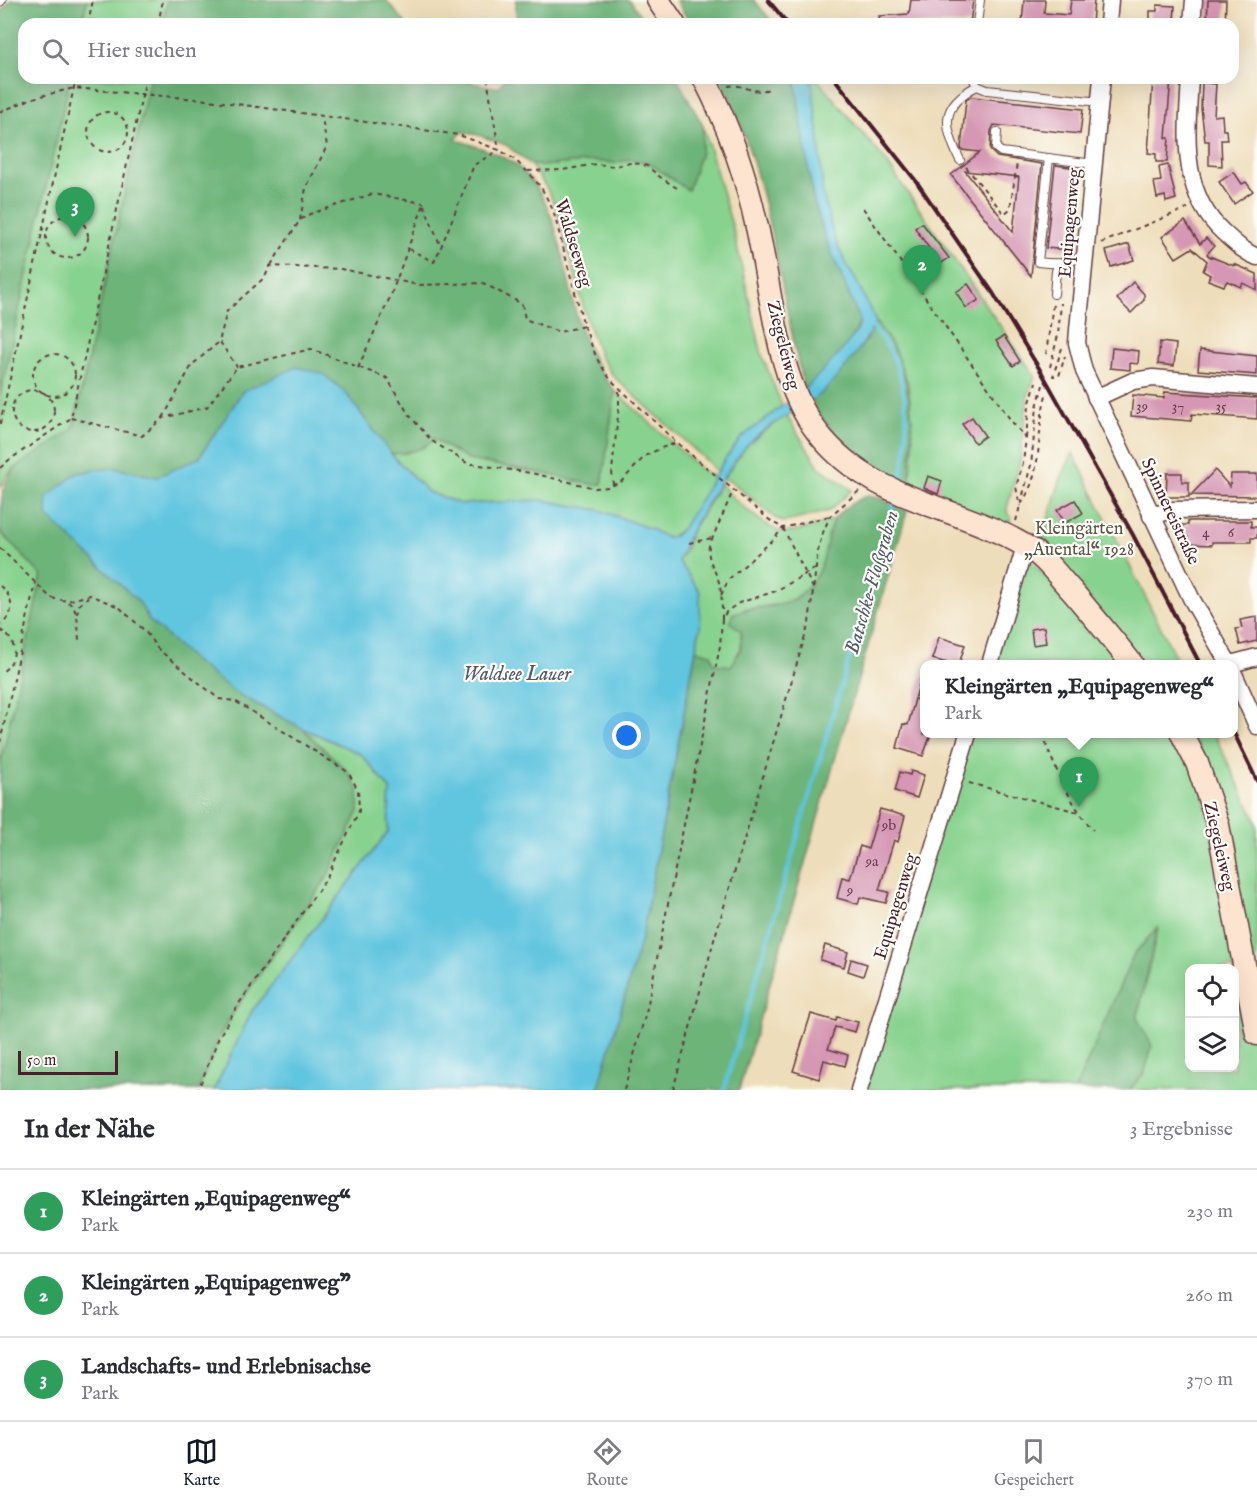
<!DOCTYPE html>
<html lang="de">
<head>
<meta charset="utf-8">
<style>
  :root { --surface:#fff; --page:#f2f2f3; --text:#2b2b33; --muted:#7c7c81; --line:#e1e1e2; --accent:#111827 }
  body { margin:0; font-family:"IM FELL English",serif; background:var(--page); color:var(--text) }
  .controls { position:absolute; right:18px; bottom:18px; display:grid; overflow:hidden; border-radius:12px; box-shadow:0 6px 24px #0002 }
  .controls button { width:54px; height:54px; display:grid; place-items:center; padding:0; border:0; border-bottom:2px solid var(--line); background:var(--surface); color:var(--text); font:30px sans-serif }
  .scale { position:absolute; left:18px; bottom:15px; width:100px; box-sizing:border-box; padding-left:6px; border:3px solid #4a1f2b; border-top:0; font-size:16px; line-height:21px; white-space:nowrap; color:#4a1f2b; -webkit-text-stroke:4px #fdfcf7; paint-order:stroke }
  .you { position:absolute; left:627px; top:736px; width:21px; height:21px; margin:-15px; border:4px solid #fff; border-radius:50%; background:#1a73e8; box-shadow:0 0 0 9px #1a73e833 }
  .badge { display:grid; place-items:center; width:39px; height:39px; border-radius:50%; background:var(--accent); color:#fff; font-size:20px; font-weight:700 }
  .pin { position:absolute; translate:-50% -50px; filter:drop-shadow(0 2px 3px #0008) }
  .pin::after { content:''; position:absolute; top:32px; width:21px; height:18px; background:inherit; clip-path:polygon(0 0,100% 0,50% 100%) }
  .popup { position:absolute; left:920px; top:660px; width:318px; height:78px; box-sizing:border-box; display:grid; place-content:center; border-radius:12px; background:var(--surface); filter:drop-shadow(0 2px 4px #0005); font-size:20px; white-space:nowrap; color:var(--muted) }
  .popup b { font-size:22px; color:var(--text) }
  .popup::after { content:''; position:absolute; left:50%; top:100%; margin-left:-12px; border:12px solid transparent; border-top-color:var(--surface) }
  .list { margin:0; padding:0; list-style:none }
  h2 { display:flex; justify-content:space-between; align-items:center; height:78px; margin:0; padding:0 24px; font-size:26px }
  h2 small { font-size:20px; font-weight:400; color:var(--muted) }
  .list li { display:grid; grid-template-columns:39px 1fr auto; gap:18px; align-items:center; box-sizing:border-box; height:84px; padding:0 24px; border-top:2px solid var(--line) }
  .list b { display:block; font-size:22px; white-space:nowrap }
  .list p { margin:0; font-size:20px; white-space:nowrap; color:var(--muted) }
  .list em { font-size:20px; font-style:normal; color:var(--muted) }
  .icon { flex:none; width:33px; height:33px; fill:none; stroke:currentColor; stroke-width:2; stroke-linecap:round; stroke-linejoin:round }
  .map { position:relative; flex:none; width:1257px; height:1090px; overflow:hidden }
  .search { position:absolute; background:var(--surface); box-shadow:0 6px 24px #0002; left:18px; right:18px; top:18px; height:66px; display:flex; align-items:center; gap:15px; box-sizing:border-box; padding:0 21px; border-radius:18px; color:var(--muted); font-size:22px }
  .sheet { height:330px; background:var(--surface) }
  nav { display:flex; justify-content:space-around; align-items:center; box-sizing:border-box; height:84px; border-top:2px solid var(--line); background:var(--surface); font-size:16px; color:var(--muted) }
  nav a { display:grid; justify-items:center; gap:3px }
  nav .on { color:var(--accent) }
  .map>svg:first-child { display:block }
  .green { fill:#87d28e; stroke:#68785c; stroke-width:1.5; fill-rule:evenodd }
  .forest { fill:#6db479; stroke:#5c6a52; stroke-width:1.5 }
  .water { fill:#61c5df; stroke:#567285; stroke-width:1.5 }
  .lines { fill:none; stroke-linecap:round; stroke-linejoin:round }
  .stream { stroke:#61c5df; stroke-width:4 }
  .building { fill:#d697b4; fill-rule:evenodd }
  .lane-casing { stroke:#633c40; stroke-width:10 }
  .street-casing { stroke:#633c40; stroke-width:19 }
  .secondary-casing { stroke:#633c40; stroke-width:25 }
  .path { stroke:#633c40; stroke-width:2; stroke-dasharray:4.5 4.5; stroke-linecap:butt }
  .lane { stroke:#fff; stroke-width:8 }
  .street { stroke:#fff; stroke-width:16 }
  .secondary { stroke:#fde4d0; stroke-width:22 }
  .rail { stroke:#4a1f2b; stroke-width:4 }
  .labels { text-anchor:middle; stroke-width:4.5; stroke-linejoin:round; paint-order:stroke }
  .number-label { font-size:15px; fill:#6d3d4d }
  .street-label { font-size:18px; fill:#4a1f2b; stroke:#fdfcf7 }
  .park-label { font-size:18px; fill:#5c5549; stroke:#fdfcf7 }
  .water-label { font-size:20px; font-style:italic; fill:#52596a; stroke:#fdfcf7 }
</style>
</head>
<body>
<div class="map">
<svg width="1257" height="1090" viewBox="0 0 1257 1090">
  <rect width="100%" height="100%" fill="#fdfcf7"/>
  <filter id="ink" filterUnits="userSpaceOnUse"><feTurbulence type="fractalNoise" baseFrequency=".0167" numOctaves="2"/><feDisplacementMap in="SourceGraphic" scale="12" xChannelSelector="R" yChannelSelector="G"/><feConvolveMatrix kernelMatrix="1 2 1 2 8 2 1 2 1" color-interpolation-filters="sRGB"/></filter>
  <filter id="wash" filterUnits="userSpaceOnUse"><feTurbulence type="fractalNoise" baseFrequency=".008" numOctaves="4" result="noise"/><feDisplacementMap in="SourceGraphic" scale="24" xChannelSelector="R" yChannelSelector="G"/><feGaussianBlur stdDeviation="1.35" result="paint"/><feColorMatrix in="noise" values="0 0 0 0 0 0 0 0 0 0 0 0 0 0 0 0 0 1.4 0 .05"/><feComposite in="paint" operator="in"/></filter>
  <g filter="url(#wash)">
    <rect width="100%" height="100%" fill="#eeddba"/>
    <!-- green -->
    <g class="green">
      <polygon points="87,0 168,0 162,24 82,24"/>
      <polygon points="70,78 150,78 73,429 15,468 8,474 0,488 0,396"/>
      <polygon points="811,78 817,79 885,160 1035,376 1028,395 1020,461 1007,508 1007,513 1011,517 1008,527 909,486 913,449 912,420 908,383 893,347 876,322 856,280 846,265 833,234 823,195 818,130"/>
      <polygon points="703,126 733,229 762,355 782,406 741,438 717,473 708,462 613,376 600,357 588,324 557,209 546,187 530,164 541,166 594,161 616,163 630,159 649,163 688,190 701,152"/>
      <path d="M615 391 702 470 714 477C702 497 689 529 667 539L651 529 599 510 540 500 461 504 428 492 391 454 407 453 434 439 468 460 602 484Z"/>
      <polygon points="786,415 819,467 852,490 829,511 794,520 783,522 775,518 732,482 723,479 747,445"/>
      <polygon points="1073,453 1179,664 1145,664 1040,544 1061,478"/>
      <path d="M721 483C727 495 769 531 783 532 799 533 818 524 833 520 829 534 828 549 823 562 807 603 782 605 743 609L741 648 731 666 714 664 711 654 696 650 700 627 678 560 685 551 691 532Z"/>
      <polygon points="0,531 7,540 42,575 0,766"/>
      <polygon points="1023,553 1132,664 990,664"/>
      <polygon points="302,728 361,754 390,789 388,832 252,1011 214,1090 198,1090 219,1037 238,1005 326,879 348,772"/>
      <path d="M968 734H1182L1197 763 1257 1034V1090H1129L1145 1072 1137 1019 1158 928 1134 954 1075 1090H859ZM1190 968H1234V1068H1190Z"/>
      <polygon points="1191,734 1214,734 1257,823 1257,991 1225,812 1202,754"/>
    </g>
    <!-- forest -->
    <g class="forest">
      <polygon points="11,0 87,0 82,24 24,24 24,78 70,78 0,396 0,13"/>
      <polygon points="168,0 386,0 406,24 162,24"/>
      <polygon points="516,0 629,0 647,24 516,24"/>
      <polygon points="676,0 754,0 774,24 691,24"/>
      <path d="M150 78H465L473 83 498 88 505 78H677L703 126 701 152 688 190 649 163 630 159 616 163 594 161 541 166 530 164 506 145 478 135 462 132 455 139C473 146 493 150 510 161 561 194 563 274 580 327 588 351 599 372 615 391L602 484 595 485 532 471 468 460 434 439C424 451 405 453 391 454L344 391H243L199 458 158 477 113 468 100 563 140 603 149 620 238 694 302 728 348 772 358 790 359 811 326 879 238 1005 219 1037 198 1090H0V766L42 576 1 532C0 507 0 486 15 468L73 429Z"/>
      <path d="M720 78H795L813 197 825 237 860 320C853 346 825 368 807 387L804 388C779 287 768 171 720 78Z"/>
      <path d="M876 322C882 331 889 339 894 349 915 393 914 439 909 486 870 471 838 440 814 408V399L846 366 867 339Z"/>
      <path d="M867 496 885 499V501L907 511 739 1090H598L642 935 696 650 711 654 714 664 731 666 741 648V631L731 623 732 614C751 605 784 609 798 597 809 588 819 574 823 560 827 547 827 531 834 520 842 508 855 501 867 496Z"/>
      <polygon points="1158,927 1137,1018 1152,1046 1145,1072 1129,1090 1075,1090 1134,954"/>
    </g>
    <!-- water -->
    <path class="water" d="M795 78H811L818 130 823 195 833 234 846 265 856 280 876 322C863 346 835 384 813 400 791 416 764 425 746 447 725 472 707 503 691 531 685 541 685 550 678 560L700 592V627L642 935 598 1090H214L252 1011 388 832 390 789 361 754 302 728 238 694 198 664 149 620 140 603 47 516V497L77 473 113 468 157 477 199 458 243 391 297 367 323 374 344 391 391 454 428 492 461 504 540 500 599 510 651 529 667 538 676 535 684 526 725 459 741 438 807 387 840 353 858 330 860 320 825 237 813 197Z"/>
    <g class="lines">
      <!-- stream -->
      <g class="stream">
        <path d="M871 324C877 333 885 341 890 351 909 385 911 447 899 484"/>
        <polyline points="724,1090 895,500"/>
      </g>
    </g>
    <g id="blocks">
      <!-- building -->
      <g class="building">
        <polygon points="911,0 973,0 970,24 880,24 879,16 909,14"/>
        <polygon points="1024,0 1045,0 1044,13 1069,15 1071,0 1094,0 1092,24 1022,24"/>
        <polygon points="1208,0 1226,0 1225,24 1207,24"/>
        <polygon points="1157,5 1175,6 1174,23 1150,22 1150,11 1157,11"/>
        <polygon points="1153,78 1171,78 1166,138 1169,138 1167,162 1156,162 1156,154 1148,153"/>
        <polygon points="1202,83 1216,84 1214,116 1222,115 1223,130 1226,130 1227,140 1221,140 1222,166 1209,165 1209,141 1205,141 1201,108"/>
        <path d="M971 97 1083 109 1080 134 994 125 991 131 990 150 997 157 1042 164 1031 276 951 175 980 152 962 150 961 148 966 100ZM965 171 1019 177 1013 232 983 194Z"/>
        <polygon points="1055,165 1077,168 1069,250 1046,248"/>
        <polygon points="1168,165 1176,199 1166,202 1165,196 1157,198 1154,182 1161,181 1159,167"/>
        <polygon points="1234,172 1242,184 1246,182 1253,191 1234,204 1219,182"/>
        <polygon points="1185,221 1200,244 1206,238 1214,246 1207,254 1209,256 1234,266 1234,264 1257,274 1257,290 1243,283 1241,287 1227,281 1224,286 1208,280 1210,275 1203,271 1207,261 1192,248 1176,258 1162,237"/>
        <polygon points="922,223 949,258 940,264 915,228"/>
        <polygon points="1129,244 1134,260 1111,267 1106,251"/>
        <polygon points="1133,282 1144,294 1144,300 1131,313 1117,299"/>
        <polygon points="968,284 979,300 966,308 956,292"/>
        <polygon points="1004,336 1020,361 1013,366 996,341"/>
        <polygon points="1160,342 1176,344 1174,366 1158,364"/>
        <polygon points="1112,348 1139,351 1138,364 1130,363 1130,370 1110,368"/>
        <polygon points="1200,350 1257,356 1257,375 1198,370"/>
        <polygon points="1165,392 1257,398 1257,419 1192,414 1191,421 1131,416 1133,395 1164,398"/>
        <polygon points="972,417 985,436 975,443 962,424"/>
        <polygon points="1215,470 1230,487 1231,474 1257,474 1257,496 1191,495"/>
        <polygon points="1167,473 1182,473 1182,482 1189,482 1189,497 1166,497"/>
        <polygon points="928,476 942,481 938,494 924,488"/>
        <polygon points="1075,500 1083,513 1065,523 1057,510"/>
        <polygon points="1188,521 1251,521 1251,527 1257,527 1257,538 1251,538 1251,542 1212,542 1212,545 1188,544 1188,537 1182,537 1182,525 1188,525"/>
        <polygon points="1257,617 1257,641 1240,645 1236,629 1242,628 1240,620"/>
        <polygon points="1044,627 1046,643 1033,645 1031,629"/>
        <polygon points="939,637 965,645 959,664 951,664 932,659"/>
        <polygon points="921,677 924,677 924,734 931,734 923,756 897,748 903,724 908,725"/>
        <polygon points="911,771 924,775 917,798 895,791 900,772 910,775"/>
        <polygon points="880,809 905,816 898,842 894,840 879,890 889,892 886,903 860,897 858,904 837,898 842,877 850,879 860,846 868,849"/>
        <polygon points="825,945 848,952 844,967 820,960"/>
        <polygon points="851,959 867,964 863,976 848,971"/>
        <polygon points="811,1014 836,1021 837,1017 858,1022 855,1032 835,1027 828,1049 848,1055 845,1066 824,1060 819,1079 793,1071"/>
      </g>
    </g>
  </g>
  <g filter="url(#ink)">
    <use href="#blocks" fill-opacity="0" stroke="#633c40" stroke-width="1.5"/>
    <g class="lines">
      <!-- lane casing -->
      <g class="lane-casing">
        <g id="lane">
          <polyline points="0,2 2,0"/>
          <polyline points="977,24 980,0"/>
          <polyline points="973,78 977,86 987,90 1100,102"/>
          <polyline points="997,132 996,148 1001,152 1094,164"/>
          <path d="M1049 158 1038 262C1055 264 1070 265 1083 254"/>
          <path d="M960 160C943 126 940 105 977 86"/>
          <polyline points="1054,294 1056,271 1060,263"/>
        </g>
      </g>
      <!-- street casing -->
      <g class="street-casing">
        <g id="street">
          <polyline points="1108,24 1110,0"/>
          <polyline points="1192,24 1194,0"/>
          <polyline points="1102,78 1078,330 1077,343 1084,371 1191,598 1229,664"/>
          <path d="M1190 78C1187 134 1179 192 1224 233 1235 243 1243 251 1257 257"/>
          <polyline points="1096,398 1133,381 1153,378 1257,387"/>
          <polyline points="1151,516 1172,510 1257,509"/>
          <polyline points="990,664 1023,553 1029,548"/>
          <polyline points="1231,664 1257,657"/>
          <polyline points="1234,674 1257,726"/>
          <polyline points="859,1090 968,734"/>
        </g>
      </g>
      <!-- secondary casing -->
      <g class="secondary-casing">
        <g id="secondary">
          <polyline points="658,0 674,24"/>
          <path d="M704 78C728 124 746 176 757 227 772 292 776 380 818 433 873 503 957 504 1027 547 1045 557 1058 576 1072 591 1092 615 1113 639 1132 664"/>
          <polyline points="1182,734 1197,763 1218,825 1257,1034"/>
        </g>
      </g>
      <!-- path -->
      <g class="path">
        <polyline points="88,24 93,0"/>
        <polyline points="158,24 163,0"/>
        <polyline points="487,78 499,150"/>
        <path d="M728 86C746 83 751 96 772 88"/>
        <polyline points="0,112 33,98 74,88 208,100 459,135 499,150 514,159 531,175 542,189 553,210 584,326 597,359 610,379 677,443 772,522 783,528"/>
        <circle cx="108" cy="132" r="20"/>
        <polyline points="966,167 1004,214 1010,209 1017,163"/>
        <polyline points="528,171 563,170 596,164 614,166 631,163 641,164 647,166 660,177 680,190"/>
        <polyline points="424,205 441,247 474,165 499,150"/>
        <polyline points="863,208 1012,422 1026,438 1023,463 1016,487 1020,506"/>
        <circle cx="67" cy="237" r="21"/>
        <polyline points="300,220 306,188 327,146 322,118"/>
        <polyline points="1101,243 1188,208"/>
        <polyline points="409,249 434,262 441,247"/>
        <polyline points="271,265 300,220 310,214 372,194 424,203"/>
        <polyline points="220,342 237,367"/>
        <polyline points="1062,348 1053,376 1059,376 1065,356"/>
        <polyline points="1046,354 1053,304"/>
        <circle cx="54" cy="375" r="21"/>
        <polyline points="1050,367 1058,335 1061,303"/>
        <polyline points="358,368 391,295 424,204"/>
        <circle cx="33" cy="411" r="21"/>
        <polyline points="71,418 142,436 163,418 207,407 237,367 311,349 387,378 409,415 432,441 467,463 531,473 595,488 609,487 622,481 645,456 661,448 676,443"/>
        <polyline points="163,418 192,365 219,342 227,311 265,277 270,266 341,269 419,285 483,283 522,304 525,319 559,332 584,326"/>
        <polyline points="0,424 76,78"/>
        <polyline points="1026,438 1029,406 1036,382"/>
        <polyline points="0,468 9,460 71,418 146,78"/>
        <polyline points="613,485 612,471 619,406 619,387"/>
        <path d="M1021 504C1045 470 1035 430 1047 392"/>
        <polyline points="1016,521 1031,465 1037,407 1043,385"/>
        <polyline points="783,528 814,590"/>
        <polyline points="689,543 712,538"/>
        <polyline points="0,548 51,598 67,601 90,595 119,607 145,631 157,648 177,665 219,699 235,701 348,772 358,790 359,811 326,879 238,1005 219,1037 198,1090"/>
        <path d="M0 586C14 597 16 615 0 625"/>
        <polyline points="721,595 729,579 773,540 783,528 830,516"/>
        <path d="M68 602C79 609 78 627 79 640"/>
        <polyline points="77,614 79,605 88,597"/>
        <path d="M722 619C722 605 722 591 718 579 713 566 707 560 709 546L733 491"/>
        <path d="M0 630C19 640 18 663 0 673"/>
        <path d="M1042 734C1055 768 1069 802 1093 830"/>
        <polyline points="0,743 35,583"/>
        <polyline points="969,783 1078,812"/>
        <polyline points="624,1090 646,1013 720,646 722,619 727,611 739,603 776,591 816,568"/>
        <polyline points="673,1090 714,940 809,623 818,551 822,535 830,516 859,491"/>
      </g>
      <!-- lane -->
      <use href="#lane" class="lane"/>
      <!-- street -->
      <use href="#street" class="street"/>
      <!-- secondary -->
      <use href="#secondary" class="secondary"/>
      <!-- rail -->
      <g class="rail">
        <polyline points="768,0 788,24"/>
        <polyline points="834,78 916,181 993,293 1042,373 1133,535 1200,664"/>
        <polyline points="1234,733 1257,781"/>
      </g>
    </g>
  </g>
  <g class="labels">
    <!-- number labels -->
    <g class="number-label">
      <text x="1142" y="411">39</text>
      <text x="1178" y="411">37</text>
      <text x="1221" y="411">35</text>
      <text x="1206" y="537">4</text>
      <text x="1231" y="537">6</text>
      <text x="889" y="830">9b</text>
      <text x="872" y="866">9a</text>
      <text x="850" y="895">9</text>
    </g>
    <!-- street labels -->
    <g class="street-label">
      <text transform="translate(1069 223) rotate(-85)" y="6">Equipagenweg</text>
      <text transform="translate(574 243) rotate(73)" y="6">Waldseeweg</text>
      <text transform="translate(784 345) rotate(76)" y="6">Ziegeleiweg</text>
      <text transform="translate(1171 511) rotate(65)" y="6">Spinnereistraße</text>
      <text transform="translate(1220 846) rotate(77)" y="6">Ziegeleiweg</text>
      <text transform="translate(895 906) rotate(-73)" y="6">Equipagenweg</text>
    </g>
    <!-- park labels -->
    <g class="park-label">
      <text x="1079" y="534">Kleingärten<tspan x="1079" dy="21">„Auental“ 1928</tspan></text>
    </g>
    <!-- water labels -->
    <g class="water-label">
      <text transform="translate(871 582) rotate(-74)" y="7">Batschke‐Floßgraben</text>
      <text x="517" y="680">Waldsee Lauer</text>
    </g>
  </g>
</svg>
<div class="controls">
<button><svg class="icon" aria-label="locate" viewBox="0 0 24 24"><circle cx="12" cy="12" r="6"/><path d="M12 2v4M12 18v4M2 12h4M18 12h4"/></svg></button>
<button><svg class="icon" aria-label="layers" viewBox="0 0 24 24"><path d="M12 4l9 5-9 5-9-5zM3 14l9 5 9-5"/></svg></button>
</div>
<div class="scale">50 m</div>
<div class="you"></div>
<div class="pin badge" style="left:1079px;top:807px;background:#2e9e5b">1</div>
<div class="popup"><b>Kleingärten „Equipagenweg“</b>Park</div>
<div class="pin badge" style="left:922px;top:295px;background:#2e9e5b">2</div>
<div class="pin badge" style="left:75px;top:237px;background:#2e9e5b">3</div>
<div class="search"><svg class="icon" aria-label="search" viewBox="0 0 24 24"><circle cx="10" cy="10" r="6"/><path d="M15 15l6 6"/></svg>Hier suchen</div>
</div>
<section class="sheet">
<h2>In der Nähe<small>3 Ergebnisse</small></h2>
<ul class="list">
<li><span class="badge" style="background:#2e9e5b">1</span><div><b>Kleingärten „Equipagenweg“</b><p>Park</p></div><em>230 m</em></li>
<li><span class="badge" style="background:#2e9e5b">2</span><div><b>Kleingärten „Equipagenweg&quot;</b><p>Park</p></div><em>260 m</em></li>
<li><span class="badge" style="background:#2e9e5b">3</span><div><b>Landschafts- und Erlebnisachse</b><p>Park</p></div><em>370 m</em></li>
</ul>
</section>
<nav>
<a class="on"><svg class="icon" aria-label="map" viewBox="0 0 24 24"><path d="M3 6l6-2 6 2 6-2v14l-6 2-6-2-6 2zM9 4v14M15 6v14"/></svg>Karte</a>
<a><svg class="icon" aria-label="directions" viewBox="0 0 24 24"><path d="M12 3l9 9-9 9-9-9zM9 14v-3h6M13 9l2 2-2 2"/></svg>Route</a>
<a><svg class="icon" aria-label="saved" viewBox="0 0 24 24"><path d="M7 4h10v16l-5-4-5 4z"/></svg>Gespeichert</a>
</nav>
</body>
</html>
